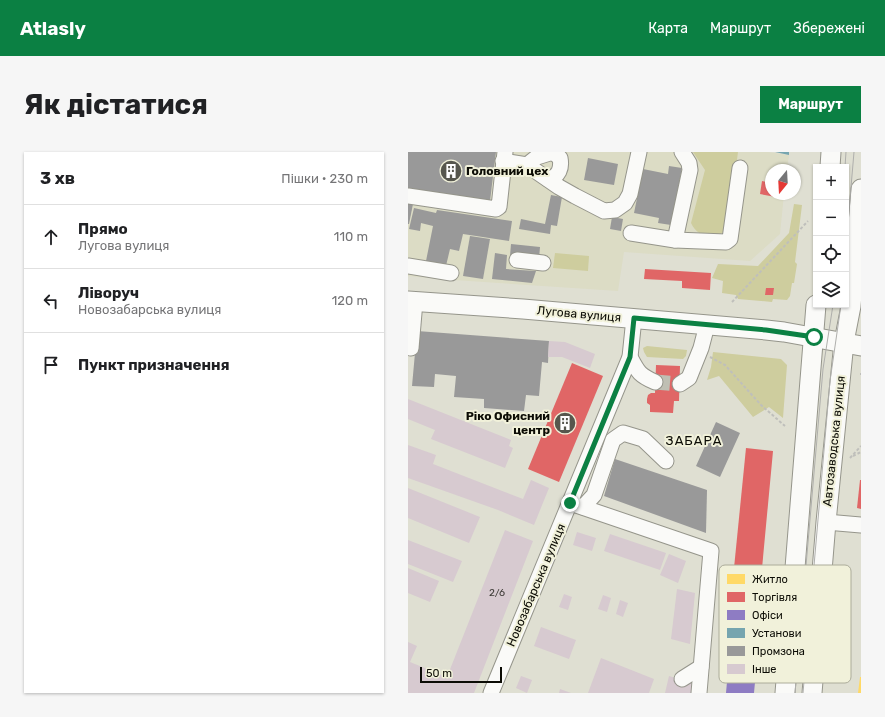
<!DOCTYPE html>
<html lang="uk">
<head>
<meta charset="utf-8">
<style>
  :root { --surface:#fff; --page:#f6f6f6; --text:#202124; --muted:#757577; --line:#e0e0e0; --accent:#0b8043 }
  body { margin:0; font-family:Rubik,sans-serif; background:var(--page); color:var(--text) }
  .controls { position:absolute; right:12px; top:12px; display:grid; overflow:hidden; border-radius:0px; box-shadow:0 1px 3px #0004 }
  .controls button { width:36px; height:36px; display:grid; place-items:center; padding:0; border:0; border-bottom:1px solid var(--line); background:var(--surface); color:var(--text); font:20px sans-serif }
  .compass { position:absolute; left:357px; top:12px; width:36px; height:36px; border-radius:50%; background:var(--surface); box-shadow:0 1px 3px #0004; rotate:198deg }
  .scale { position:absolute; left:12px; bottom:10px; width:82px; box-sizing:border-box; padding-left:4px; border:2px solid #0c0c05; border-top:0; font-size:11px; line-height:14px; white-space:nowrap; color:#0c0c05; -webkit-text-stroke:3px #f1f1da; paint-order:stroke }
  .stop { position:absolute; width:12px; height:12px; margin:-9px; border:3px solid #0b8043; border-radius:50%; background:#fff }
  .stop.end { background:#0b8043; border-color:#fff; box-shadow:0 1px 4px #0008 }
  .list { margin:0; padding:0; list-style:none }
  h2 { display:flex; justify-content:space-between; align-items:center; height:52px; margin:0; padding:0 16px; font-size:17px }
  h2 small { font-size:13px; font-weight:400; color:var(--muted) }
  .list li { display:grid; grid-template-columns:26px 1fr auto; gap:12px; align-items:center; box-sizing:border-box; height:64px; padding:0 16px; border-top:1px solid var(--line) }
  .list b { display:block; font-size:15px; white-space:nowrap }
  .list p { margin:0; font-size:13px; white-space:nowrap; color:var(--muted) }
  .list em { font-size:13px; font-style:normal; color:var(--muted) }
  .icon { flex:none; width:22px; height:22px; fill:none; stroke:currentColor; stroke-width:2; stroke-linecap:round; stroke-linejoin:round }
  .map { position:relative; flex:none; width:453px; height:541px; overflow:hidden; border-radius:0px }
  header { display:flex; align-items:center; gap:24px; box-sizing:border-box; height:56px; padding:0 20px; background:var(--accent); color:#fff }
  header strong { font-size:19px }
  nav { display:flex; gap:22px; margin-inline-start:auto; font-size:14px }
  .intro { display:flex; align-items:center; justify-content:space-between; box-sizing:border-box; height:96px; padding:0 24px }
  h1 { margin:0; font-size:28px }
  .button { padding:10px 18px; border-radius:0px; background:var(--accent); color:#fff; font-size:14px; font-weight:700 }
  main { display:flex; gap:24px; padding:0 24px }
  aside { flex:1; background:var(--surface); border-radius:0px; box-shadow:0 1px 3px #0004 }
  .map>svg:first-child { display:block }
  .built { fill:#dcdcc5 }
  .green { fill:#cecd9e }
  .homes { fill:#ffd966 }
  .shops { fill:#e06666 }
  .offices { fill:#8e7cc3 }
  .public { fill:#76a5af }
  .industry { fill:#999 }
  .building { fill:#d7cad0 }
  .lines { fill:none; stroke-linecap:round; stroke-linejoin:round }
  .minor-tunnel { stroke:#bfbfb3; stroke-width:15; stroke-dasharray:15 8; stroke-linecap:butt }
  .minor-casing { stroke:#95958b; stroke-width:17 }
  .major-casing { stroke:#95958b; stroke-width:21 }
  .path { stroke:#bfbfbb; stroke-width:2; stroke-dasharray:3 2; stroke-linecap:butt }
  .minor { stroke:#fafaf8; stroke-width:15 }
  .major { stroke:#fafaf8; stroke-width:19 }
  .tram { stroke:#afafac; stroke-width:1 }
  .route { stroke:#0b8043; stroke-width:5 }
  .labels { text-anchor:middle; stroke-width:4; stroke-linejoin:round; paint-order:stroke }
  .number-label { font-size:10px; fill:#3f3c38 }
  .poi-label { font-size:12px; font-weight:bold; fill:#0c0c05; stroke:#f1f1da; text-anchor:start }
  .street-label { font-size:12px; fill:#0c0c05; stroke:#f1f1da }
  .neighbourhood-label { font-size:13px; letter-spacing:1px; fill:#0c0c05; stroke:#f1f1da }
  .key { fill:#f1f1da; stroke:#acac9a; stroke-width:1 }
  .key-label { font-size:11px; fill:#0c0c05 }
</style>
</head>
<body>
<header>
<strong>Atlasly</strong>
<nav><a>Карта</a><a>Маршрут</a><a>Збережені</a></nav>
</header>
<div class="intro"><h1>Як дістатися</h1><a class="button">Маршрут</a></div>
<main>
<aside>
<h2>3 хв<small>Пішки · 230 m</small></h2>
<ul class="list">
<li><svg class="icon" aria-label="ahead" viewBox="0 0 24 24"><path d="M12 20V5M6 11l6-6 6 6"/></svg><div><b>Прямо</b><p>Лугова вулиця</p></div><em>110 m</em></li>
<li><svg class="icon" aria-label="left" viewBox="0 0 24 24"><path d="M17 20v-9H6M10 6l-5 5 5 5"/></svg><div><b>Ліворуч</b><p>Новозабарська вулиця</p></div><em>120 m</em></li>
<li><svg class="icon" aria-label="arrive" viewBox="0 0 24 24"><path d="M6 21V4h12l-3 4 3 4H6"/></svg><div><b>Пункт призначення</b></div></li>
</ul>
</aside>
<div class="map">
<svg width="453" height="541" viewBox="0 0 453 541">
  <rect width="100%" height="100%" fill="#dfdfd2"/>
  <!-- built -->
  <polygon class="built" points="0,0 360,0 381,3 379,18 363,18 363,42 376,42 372,82 342,109 216,100 210,139 31,127 0,124"/>
  <!-- green -->
  <g class="green">
    <path d="M285 0H330L320 75C310 89 290 87 283 71L297 18Z"/>
    <polygon points="386,52 394,53 387,110 389,112 386,131 384,131 382,144 379,148 365,147 364,150 330,147 328,143 314,141 315,129 304,126 310,112 350,114 381,81"/>
    <polygon points="147,101 181,104 180,119 145,116"/>
    <polygon points="239,194 279,198 278,204 275,207 239,205 236,200 235,196"/>
    <polygon points="305,200 373,207 379,213 375,266 361,255 345,265 311,224 299,228 303,215"/>
  </g>
  <!-- homes -->
  <polygon class="homes" points="452,525 453,525 453,541 450,541"/>
  <!-- shops -->
  <g class="shops">
    <polygon points="354,29 363,31 363,42 374,42 373,46 352,42"/>
    <polygon points="237,117 303,121 302,138 274,136 274,129 236,127"/>
    <polygon points="358,136 366,136 365,143 357,143"/>
    <polygon points="164,211 195,224 151,330 120,317"/>
    <polygon points="248,213 272,214 271,249 266,249 265,261 242,260 242,253 239,251 239,247 240,243 243,241 247,241"/>
    <polygon points="338,296 365,299 350,459 322,456"/>
    <polygon points="452,328 453,328 453,357 449,356"/>
  </g>
  <!-- offices -->
  <polygon class="offices" points="325,462 353,465 346,541 318,541"/>
  <!-- public -->
  <polygon class="public" points="367,0 381,0 381,3"/>
  <!-- industry -->
  <g class="industry">
    <polygon points="0,0 88,0 82,49 0,38"/>
    <polygon points="180,6 210,12 206,33 176,28"/>
    <polygon points="261,14 274,16 263,73 250,71 251,66 226,61 235,17 260,22"/>
    <polygon points="143,43 154,45 149,74 143,73 142,82 111,77 113,67 137,72"/>
    <polygon points="0,51 5,52 1,72 0,72"/>
    <polygon points="6,56 28,61 29,58 104,69 101,89 55,82 51,99 42,97 37,118 17,114 25,74 13,71 12,79 1,77"/>
    <polygon points="204,65 215,67 213,79 202,77"/>
    <polygon points="62,84 82,87 75,127 55,124"/>
    <polygon points="103,92 132,95 131,107 102,104"/>
    <polygon points="87,101 99,103 98,117 128,119 124,131 84,127"/>
    <polygon points="9,179 141,189 140,211 134,210 131,244 118,243 116,259 76,256 76,247 46,245 48,224 27,222 26,235 4,234"/>
    <polygon points="308,270 332,281 312,325 288,314"/>
    <polygon points="207,307 299,338 298,381 196,344"/>
  </g>
  <!-- building -->
  <g class="building">
    <polygon points="141,189 157,190 187,202 182,216 154,205 140,205"/>
    <polygon points="0,247 103,288 101,294 105,296 97,316 23,287 27,278 0,267"/>
    <polygon points="0,293 28,303 25,312 115,347 123,328 141,336 126,373 90,358 0,326"/>
    <polygon points="0,336 72,365 61,391 0,366"/>
    <polygon points="97,378 125,389 66,541 0,541 0,490 9,494 2,510 39,525"/>
    <polygon points="169,380 188,386 184,399 165,393"/>
    <polygon points="202,382 258,401 252,418 196,399"/>
    <polygon points="0,388 54,409 45,430 0,412"/>
    <polygon points="261,402 278,409 270,431 252,423"/>
    <polygon points="0,416 31,429 22,450 0,441"/>
    <polygon points="269,437 287,441 282,492 263,487"/>
    <polygon points="156,442 164,445 160,458 151,455"/>
    <polygon points="195,443 203,446 199,460 190,457"/>
    <polygon points="212,448 220,451 215,465 208,462"/>
    <polygon points="133,475 168,488 161,507 126,494"/>
    <polygon points="193,506 246,527 241,541 180,541"/>
    <polygon points="113,524 124,528 119,541 108,536"/>
    <polygon points="261,524 287,532 284,541 257,541"/>
    <polygon points="152,537 163,541 151,541"/>
  </g>
  <g class="lines">
    <!-- minor-tunnel -->
    <polyline class="minor-tunnel" points="247,230 272,232"/>
    <!-- minor casing -->
    <g class="minor-casing">
      <g id="minor">
        <polyline points="95,9 119,13 129,5 145,0"/>
        <polyline points="119,13 151,35 167,44 196,59 207,58 217,51 222,42 231,0"/>
        <path d="M140 27C151 25 154 16 152 6L145 0"/>
        <polyline points="0,44 88,57 91,55 97,0"/>
        <polyline points="223,81 267,88 318,90 322,87 332,16"/>
        <polyline points="267,88 282,18 281,11 274,0"/>
        <polyline points="109,108 135,111"/>
        <polyline points="0,114 43,121"/>
        <polyline points="3,196 7,149"/>
        <path d="M222 205C230 220 231 223 247 230"/>
        <polyline points="272,232 281,226 293,196 299,173"/>
        <polyline points="162,351 303,399 291,541"/>
        <polyline points="175,355 186,343 205,288 215,281 235,287 258,309"/>
        <polyline points="418,370 453,373"/>
        <polyline points="274,527 293,515"/>
        <polyline points="83,541 222,205 226,166"/>
      </g>
    </g>
    <!-- major casing -->
    <g class="major-casing">
      <g id="major">
        <polyline points="422,15 423,0"/>
        <polyline points="0,149 115,157 358,178 376,180 453,194"/>
        <polyline points="377,541 408,153"/>
        <polyline points="404,541 418,370 436,190 443,154 453,37"/>
      </g>
    </g>
    <!-- path -->
    <g class="path">
      <polyline points="324,150 400,69"/>
      <polyline points="302,205 317,213 353,253 377,274"/>
      <polyline points="452,222 453,222"/>
      <polyline points="445,304 453,300"/>
      <polyline points="442,306 453,294"/>
    </g>
    <!-- minor -->
    <use href="#minor" class="minor"/>
    <!-- major -->
    <use href="#major" class="major"/>
    <!-- tram -->
    <g class="tram">
      <polyline points="437,15 438,0"/>
      <polyline points="438,94 446,0"/>
      <polyline points="387,541 415,217 425,153"/>
      <polyline points="395,541 422,229 433,153"/>
    </g>
  </g>
  <g class="lines">
    <!-- route -->
    <polyline class="route" points="162,351 222,205 226,166 358,178 406,185"/>
  </g>
  <!-- icons -->
  <defs>
    <g id="building-disc" transform="scale(1.15)"><circle r="9.5" fill="#56564d" stroke="#f1f1da"/><path d="M-4-6H4V6H1V3H-1V6H-4ZM-2.5-4.3h1.7v1.8h-1.7ZM.8-4.3h1.7v1.8H.8ZM-2.5-1h1.7V.8h-1.7ZM.8-1h1.7V.8H.8Z" fill="#fff"/></g>
  </defs>
  <g fill-rule="evenodd">
    <use href="#building-disc" x="43" y="19"/>
    <use href="#building-disc" x="157" y="271"/>
  </g>
  <g class="labels">
    <!-- number labels -->
    <g class="number-label">
      <text x="89" y="444">2/6</text>
    </g>
    <!-- poi labels -->
    <g class="poi-label">
      <text x="58" y="23">Головний цех</text>
      <text x="142" y="268" text-anchor="end">Ріко Офисний<tspan x="142" dy="14">центр</tspan></text>
    </g>
    <!-- street labels -->
    <g class="street-label">
      <text transform="translate(171 162) rotate(5)" y="4">Лугова вулиця</text>
      <text transform="translate(426 289) rotate(-84)" y="4">Автозаводська вулиця</text>
      <text transform="translate(128 433) rotate(-67)" y="4">Новозабарська вулиця</text>
    </g>
    <!-- neighbourhood labels -->
    <g class="neighbourhood-label">
      <text x="286" y="293">ЗАБАРА</text>
    </g>
  </g>
  <!-- legend -->
  <rect x="311" y="413" width="132" height="118" rx="6" class="key"/>
  <rect x="319" y="422" width="18" height="10" fill="#ffd966"/>
  <rect x="319" y="440" width="18" height="10" fill="#e06666"/>
  <rect x="319" y="458" width="18" height="10" fill="#8e7cc3"/>
  <rect x="319" y="476" width="18" height="10" fill="#76a5af"/>
  <rect x="319" y="494" width="18" height="10" fill="#999"/>
  <rect x="319" y="512" width="18" height="10" fill="#d7cad0"/>
  <g class="key-label">
    <text x="344" y="431">Житло</text>
    <text x="344" y="449">Торгівля</text>
    <text x="344" y="467">Офіси</text>
    <text x="344" y="485">Установи</text>
    <text x="344" y="503">Промзона</text>
    <text x="344" y="521">Інше</text>
  </g>
</svg>
<div class="controls">
<button>+</button>
<button>−</button>
<button><svg class="icon" aria-label="locate" viewBox="0 0 24 24"><circle cx="12" cy="12" r="6"/><path d="M12 2v4M12 18v4M2 12h4M18 12h4"/></svg></button>
<button><svg class="icon" aria-label="layers" viewBox="0 0 24 24"><path d="M12 4l9 5-9 5-9-5zM3 14l9 5 9-5"/></svg></button>
</div>
<svg class="compass" viewBox="-18 -18 36 36"><path d="M0-13l5 13h-10z" fill="#e53935"/><path d="M0 13l5-13h-10z" fill="#757577"/></svg>
<div class="scale">50 m</div>
<div class="stop" style="left:406px;top:185px"></div>
<div class="stop end" style="left:162px;top:351px"></div>
</div>
</main>
</body>
</html>
